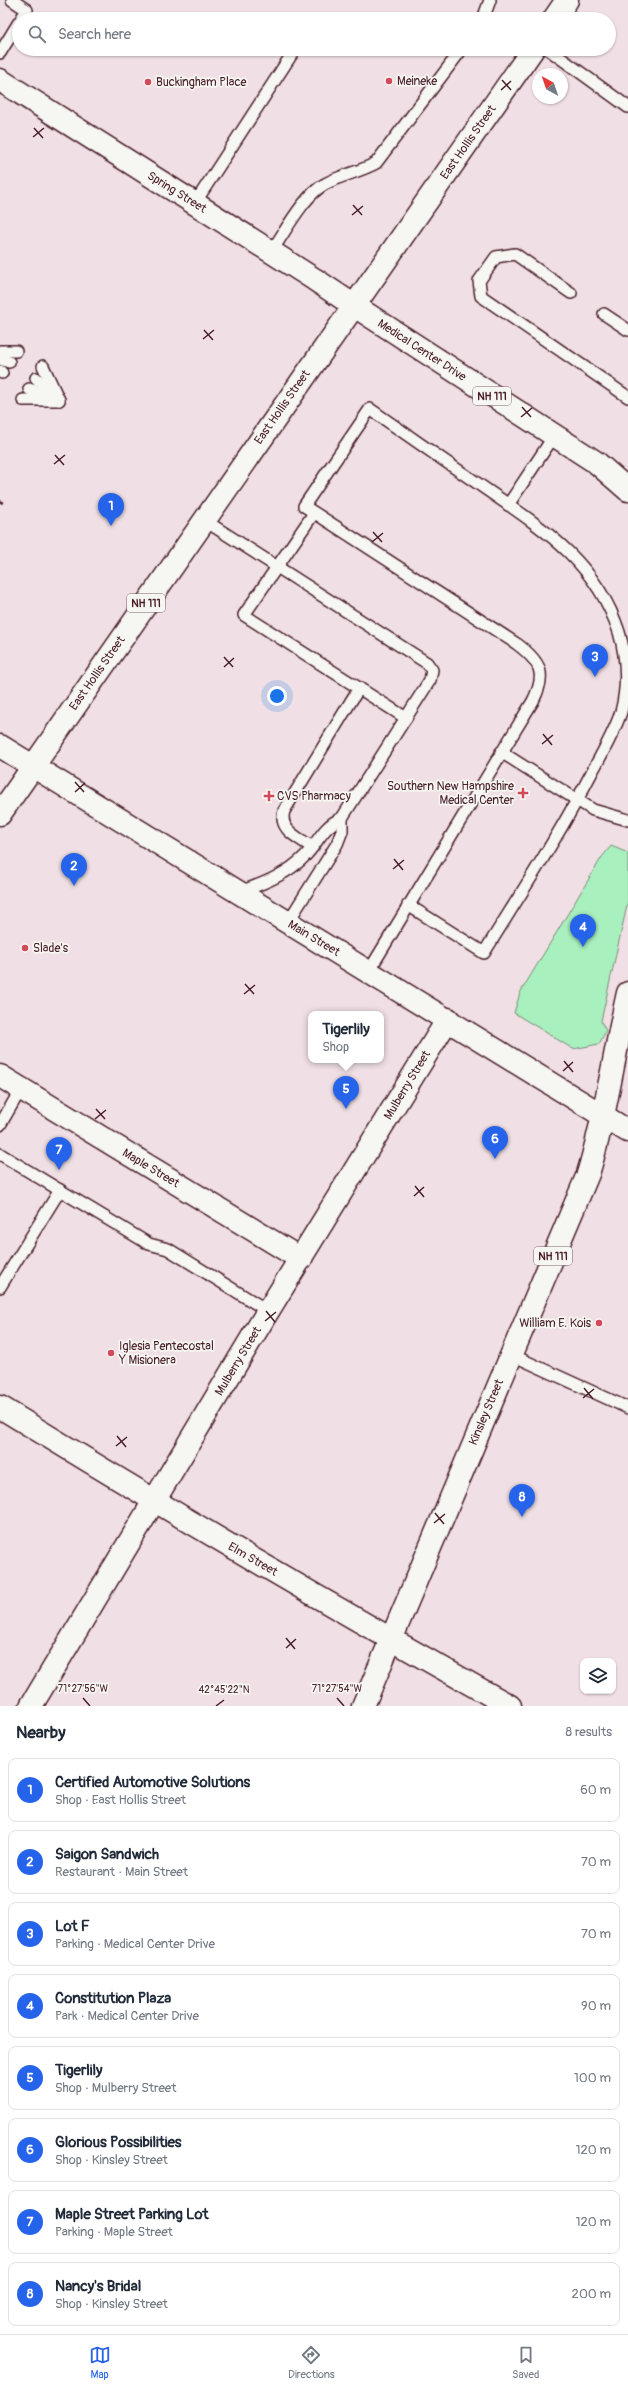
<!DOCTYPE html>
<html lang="en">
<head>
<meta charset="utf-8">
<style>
  :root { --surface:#fff; --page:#f2f2f3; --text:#1f2937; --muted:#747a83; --line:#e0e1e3; --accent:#2563eb }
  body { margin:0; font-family:Pangolin,sans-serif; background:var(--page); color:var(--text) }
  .controls { position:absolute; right:12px; bottom:12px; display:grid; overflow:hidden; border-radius:8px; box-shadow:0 1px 3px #0004 }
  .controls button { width:36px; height:36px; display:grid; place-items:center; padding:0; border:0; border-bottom:1px solid var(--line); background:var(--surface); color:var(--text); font:20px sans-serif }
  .compass { position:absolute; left:532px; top:68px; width:36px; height:36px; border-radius:50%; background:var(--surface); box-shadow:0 1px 3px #0004; rotate:320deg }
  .you { position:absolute; left:277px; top:696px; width:14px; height:14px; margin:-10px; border:3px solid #fff; border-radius:50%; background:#1a73e8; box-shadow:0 0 0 6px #1a73e833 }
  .badge { display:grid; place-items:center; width:26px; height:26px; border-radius:50%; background:var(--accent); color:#fff; font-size:13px; font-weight:700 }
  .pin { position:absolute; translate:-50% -33px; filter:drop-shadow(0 1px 2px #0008) }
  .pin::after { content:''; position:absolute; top:21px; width:14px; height:12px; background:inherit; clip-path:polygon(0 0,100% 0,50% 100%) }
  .popup { position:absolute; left:308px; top:1011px; width:76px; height:52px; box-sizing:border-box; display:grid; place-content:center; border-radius:8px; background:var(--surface); filter:drop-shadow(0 1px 3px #0005); font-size:13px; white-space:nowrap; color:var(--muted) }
  .popup b { font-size:15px; color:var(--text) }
  .popup::after { content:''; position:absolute; left:50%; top:100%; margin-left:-8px; border:8px solid transparent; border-top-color:var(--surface) }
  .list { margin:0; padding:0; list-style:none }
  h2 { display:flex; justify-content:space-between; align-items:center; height:52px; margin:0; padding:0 16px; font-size:17px }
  h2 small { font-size:13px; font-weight:400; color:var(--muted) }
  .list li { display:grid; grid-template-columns:26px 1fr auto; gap:12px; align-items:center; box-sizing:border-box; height:64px; margin:0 8px 8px; padding:0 8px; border:1px solid var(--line); border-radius:8px }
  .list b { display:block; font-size:15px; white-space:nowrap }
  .list p { margin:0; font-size:13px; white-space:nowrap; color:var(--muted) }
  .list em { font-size:13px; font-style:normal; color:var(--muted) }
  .icon { flex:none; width:22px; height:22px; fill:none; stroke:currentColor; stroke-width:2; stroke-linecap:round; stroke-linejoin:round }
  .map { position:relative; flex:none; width:628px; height:1706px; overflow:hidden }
  .search { position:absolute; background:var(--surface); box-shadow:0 1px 3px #0004; left:12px; right:12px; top:12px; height:44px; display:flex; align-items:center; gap:10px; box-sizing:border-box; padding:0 14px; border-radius:22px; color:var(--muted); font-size:15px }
  .sheet { height:628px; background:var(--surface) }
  nav { display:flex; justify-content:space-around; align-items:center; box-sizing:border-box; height:56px; border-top:1px solid var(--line); background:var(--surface); font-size:11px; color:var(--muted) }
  nav a { display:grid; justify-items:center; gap:2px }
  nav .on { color:var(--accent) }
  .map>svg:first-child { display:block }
  .green { fill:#a8f1bf; stroke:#798875 }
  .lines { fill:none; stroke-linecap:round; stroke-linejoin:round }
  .lane-casing { stroke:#4a1f2b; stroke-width:14 }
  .street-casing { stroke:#4a1f2b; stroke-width:25 }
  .secondary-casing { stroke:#4a1f2b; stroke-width:25 }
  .primary-casing { stroke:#4a1f2b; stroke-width:25 }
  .path { stroke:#4a1f2b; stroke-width:2.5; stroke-dasharray:4 3; stroke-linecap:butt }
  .lane { stroke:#f6f6f2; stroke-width:11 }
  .street { stroke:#f6f6f2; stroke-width:22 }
  .secondary { stroke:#f6f6f2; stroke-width:22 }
  .primary { stroke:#f6f6f2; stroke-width:22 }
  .ticks { fill:none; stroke:#4a1f2b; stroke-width:1.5 }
  .poi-dot { fill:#d1495b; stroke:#f6f6f2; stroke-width:1.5 }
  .labels { text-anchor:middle; stroke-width:3.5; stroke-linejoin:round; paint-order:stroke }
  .shield { fill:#f6f6f2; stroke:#7e6067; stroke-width:1 }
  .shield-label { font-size:11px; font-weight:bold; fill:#4a1f2b }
  .poi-label { font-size:12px; fill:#4a1f2b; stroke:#f6f6f2; text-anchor:start }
  .street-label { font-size:12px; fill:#4a1f2b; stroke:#f6f6f2 }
  .ticks-label { font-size:10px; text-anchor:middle; fill:#4a1f2b; stroke:#f6f6f2; stroke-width:3.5; stroke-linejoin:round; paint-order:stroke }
</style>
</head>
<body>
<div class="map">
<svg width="628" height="1706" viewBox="0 0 628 1706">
  <rect width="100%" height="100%" fill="#f0e0e5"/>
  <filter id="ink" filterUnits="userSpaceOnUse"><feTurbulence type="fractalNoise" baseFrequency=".025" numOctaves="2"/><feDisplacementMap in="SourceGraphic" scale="8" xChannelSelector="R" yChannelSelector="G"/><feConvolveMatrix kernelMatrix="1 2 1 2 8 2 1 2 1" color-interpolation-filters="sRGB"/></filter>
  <g filter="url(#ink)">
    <!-- green -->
    <polygon class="green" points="611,846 628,853 628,901 601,1021 606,1031 599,1044 573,1049 514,1013 520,993 602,857"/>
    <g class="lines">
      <!-- lane casing -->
      <g class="lane-casing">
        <g id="lane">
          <polyline points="12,0 27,10 21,19"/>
          <polyline points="483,19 490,0"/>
          <polyline points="548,49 628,107"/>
          <polyline points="0,53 19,22"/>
          <polyline points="195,203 292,54"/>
          <path d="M271 252C285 232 304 195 325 184 341 175 360 172 376 163L462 49"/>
          <polyline points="571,293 515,254 496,257 479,281 481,296 628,397"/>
          <polyline points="604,314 628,330"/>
          <polyline points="0,351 16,351"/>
          <polyline points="0,359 9,362"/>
          <polyline points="43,366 59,400"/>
          <polyline points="0,371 2,373"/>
          <polyline points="36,378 53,394"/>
          <polyline points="29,389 53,398"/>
          <polyline points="23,400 59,400"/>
          <polyline points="508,505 554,436"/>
          <polyline points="314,513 244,615 406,718"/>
          <path d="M204 520 427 663 432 670 430 680 342 818C323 826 319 841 306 855 288 874 263 884 239 892"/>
          <polyline points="501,752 593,810 628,820"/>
          <path d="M312 847C299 838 278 830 284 811L359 688"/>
          <polyline points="288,922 337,844 342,831 342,818"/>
          <path d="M369 971 533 701C547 674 541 662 517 644L304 506 370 409C406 434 441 459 477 483 537 525 595 558 619 632 627 659 628 685 621 712 614 733 603 752 592 772 560 834 521 893 484 953L408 905"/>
          <polyline points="0,1125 21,1089"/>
          <polyline points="0,1154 149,1244 168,1249 268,1311"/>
          <polyline points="0,1287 60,1190"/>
          <polyline points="510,1354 628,1408"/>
        </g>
      </g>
      <!-- street casing -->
      <g class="street-casing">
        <g id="street">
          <polyline points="0,80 314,279 353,305"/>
          <polyline points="0,1076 301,1259"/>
          <path d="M0 1407C168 1510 337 1610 510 1706"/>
          <polyline points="31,1706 268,1311 448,1019"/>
        </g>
      </g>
      <!-- secondary casing -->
      <g class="secondary-casing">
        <polyline id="secondary" points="0,746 628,1131"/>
      </g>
      <!-- primary casing -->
      <g class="primary-casing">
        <g id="primary">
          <polyline points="554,19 567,0"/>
          <polyline points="353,305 597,463 628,490"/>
          <polyline points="0,814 533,49"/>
          <path d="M363 1706 588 1174C606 1115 614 1054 628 993"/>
        </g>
      </g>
      <!-- path -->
      <polyline class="path" points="0,501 2,502 0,505"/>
      <!-- lane -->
      <use href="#lane" class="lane"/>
      <!-- street -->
      <use href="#street" class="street"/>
      <!-- secondary -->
      <use href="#secondary" class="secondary"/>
      <!-- primary -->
      <use href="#primary" class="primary"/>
    </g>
  </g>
  <!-- ticks -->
  <path class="ticks" d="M502 80 511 90M501 90 511 81M34 128 43 138M33 137 44 128M353 205 362 215M352 215 363 206M204 330 213 340M203 339 214 330M522 407 531 417M521 417 532 408M55 455 64 465M54 464 65 455M373 532 382 542M372 542 383 533M224 657 233 667M224 667 234 658M543 734 552 745M542 744 553 735M75 782 84 792M75 792 85 783M394 859 403 870M393 869 404 860M245 984 254 994M244 994 255 985M564 1061 573 1072M563 1071 573 1062M96 1109 105 1119M95 1119 106 1110M415 1186 424 1197M414 1196 424 1187M266 1311 275 1322M265 1321 276 1312M584 1388 593 1399M583 1398 594 1389M117 1436 126 1447M116 1446 127 1437M435 1513 444 1524M434 1523 445 1514M286 1638 295 1649M286 1648 296 1639M83 1698 90 1706M337 1698 344 1706M216 1706 224 1700"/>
  <!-- markers -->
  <g class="poi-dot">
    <circle cx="389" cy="81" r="4"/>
    <circle cx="148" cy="82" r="4"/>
    <path d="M521 787h4v4h4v4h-4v4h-4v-4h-4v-4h4z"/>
    <path d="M267 790h4v4h4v4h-4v4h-4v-4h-4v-4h4z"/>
    <circle cx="25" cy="948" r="4"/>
    <circle cx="599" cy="1323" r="4"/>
    <circle cx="111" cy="1353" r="4"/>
  </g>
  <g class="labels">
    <!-- shield labels -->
    <g class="shield">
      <rect x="473" y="387" width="38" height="18" rx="3"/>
      <rect x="127" y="594" width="38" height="18" rx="3"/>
      <rect x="534" y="1247" width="38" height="18" rx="3"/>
    </g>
    <g class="shield-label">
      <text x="492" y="400">NH 111</text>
      <text x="146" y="607">NH 111</text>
      <text x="553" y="1260">NH 111</text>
    </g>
    <!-- poi labels -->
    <g class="poi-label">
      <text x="397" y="85">Meineke</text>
      <text x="156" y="86">Buckingham Place</text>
      <text x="514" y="790" text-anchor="end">Southern New Hampshire<tspan x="514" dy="14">Medical Center</tspan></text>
      <text x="277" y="800">CVS Pharmacy</text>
      <text x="33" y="952">Slade's</text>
      <text x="591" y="1327" text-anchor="end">William E. Kois</text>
      <text x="119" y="1350">Iglesia Pentecostal<tspan x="119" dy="14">Y Misionera</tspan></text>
    </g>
    <!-- street labels -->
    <g class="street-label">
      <text transform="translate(468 142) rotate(-55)" y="4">East Hollis Street</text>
      <text transform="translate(177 192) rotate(32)" y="4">Spring Street</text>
      <text transform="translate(422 350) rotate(33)" y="4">Medical Center Drive</text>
      <text transform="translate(282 407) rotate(-55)" y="4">East Hollis Street</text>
      <text transform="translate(97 673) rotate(-55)" y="4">East Hollis Street</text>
      <text transform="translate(314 938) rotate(31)" y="4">Main Street</text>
      <text transform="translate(407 1085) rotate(-59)" y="4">Mulberry Street</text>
      <text transform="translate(151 1168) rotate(31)" y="4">Maple Street</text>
      <text transform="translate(238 1361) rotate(-59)" y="4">Mulberry Street</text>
      <text transform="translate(486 1412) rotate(-67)" y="4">Kinsley Street</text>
      <text transform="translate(253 1559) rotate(30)" y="4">Elm Street</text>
    </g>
  </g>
  <g class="ticks-label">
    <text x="83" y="1692">71°27'56"W</text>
    <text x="337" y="1692">71°27'54"W</text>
    <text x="224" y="1693">42°45'22"N</text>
  </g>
</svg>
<div class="controls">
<button><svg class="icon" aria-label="layers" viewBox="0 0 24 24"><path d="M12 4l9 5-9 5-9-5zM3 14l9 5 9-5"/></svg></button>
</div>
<svg class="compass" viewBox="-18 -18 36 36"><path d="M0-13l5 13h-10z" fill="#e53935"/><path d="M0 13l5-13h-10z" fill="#747a83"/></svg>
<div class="you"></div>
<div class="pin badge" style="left:111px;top:526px">1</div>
<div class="pin badge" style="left:74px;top:886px">2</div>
<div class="pin badge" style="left:595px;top:677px">3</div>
<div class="pin badge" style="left:583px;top:947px">4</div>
<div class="pin badge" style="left:346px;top:1109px">5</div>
<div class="popup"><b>Tigerlily</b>Shop</div>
<div class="pin badge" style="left:495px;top:1159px">6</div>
<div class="pin badge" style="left:59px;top:1170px">7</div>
<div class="pin badge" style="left:522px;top:1517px">8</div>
<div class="search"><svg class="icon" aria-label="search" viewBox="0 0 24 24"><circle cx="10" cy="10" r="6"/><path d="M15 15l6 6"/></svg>Search here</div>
</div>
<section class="sheet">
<h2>Nearby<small>8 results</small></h2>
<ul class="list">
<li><span class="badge">1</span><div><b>Certified Automotive Solutions</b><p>Shop · East Hollis Street</p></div><em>60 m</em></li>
<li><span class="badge">2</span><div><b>Saigon Sandwich</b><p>Restaurant · Main Street</p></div><em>70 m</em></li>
<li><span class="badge">3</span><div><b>Lot F</b><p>Parking · Medical Center Drive</p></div><em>70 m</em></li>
<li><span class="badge">4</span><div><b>Constitution Plaza</b><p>Park · Medical Center Drive</p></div><em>90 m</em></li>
<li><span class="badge">5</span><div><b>Tigerlily</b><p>Shop · Mulberry Street</p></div><em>100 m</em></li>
<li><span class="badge">6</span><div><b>Glorious Possibilities</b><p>Shop · Kinsley Street</p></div><em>120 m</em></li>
<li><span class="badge">7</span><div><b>Maple Street Parking Lot</b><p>Parking · Maple Street</p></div><em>120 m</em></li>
<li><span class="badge">8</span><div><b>Nancy's Bridal</b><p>Shop · Kinsley Street</p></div><em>200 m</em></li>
</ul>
</section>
<nav>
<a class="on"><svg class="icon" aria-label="map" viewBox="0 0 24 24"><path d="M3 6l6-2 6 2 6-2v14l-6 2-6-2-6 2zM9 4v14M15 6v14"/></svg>Map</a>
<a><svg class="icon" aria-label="directions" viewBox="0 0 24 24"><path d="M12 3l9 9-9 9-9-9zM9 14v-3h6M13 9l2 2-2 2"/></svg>Directions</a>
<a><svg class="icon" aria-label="saved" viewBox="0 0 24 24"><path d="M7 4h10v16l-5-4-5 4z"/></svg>Saved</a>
</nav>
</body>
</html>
